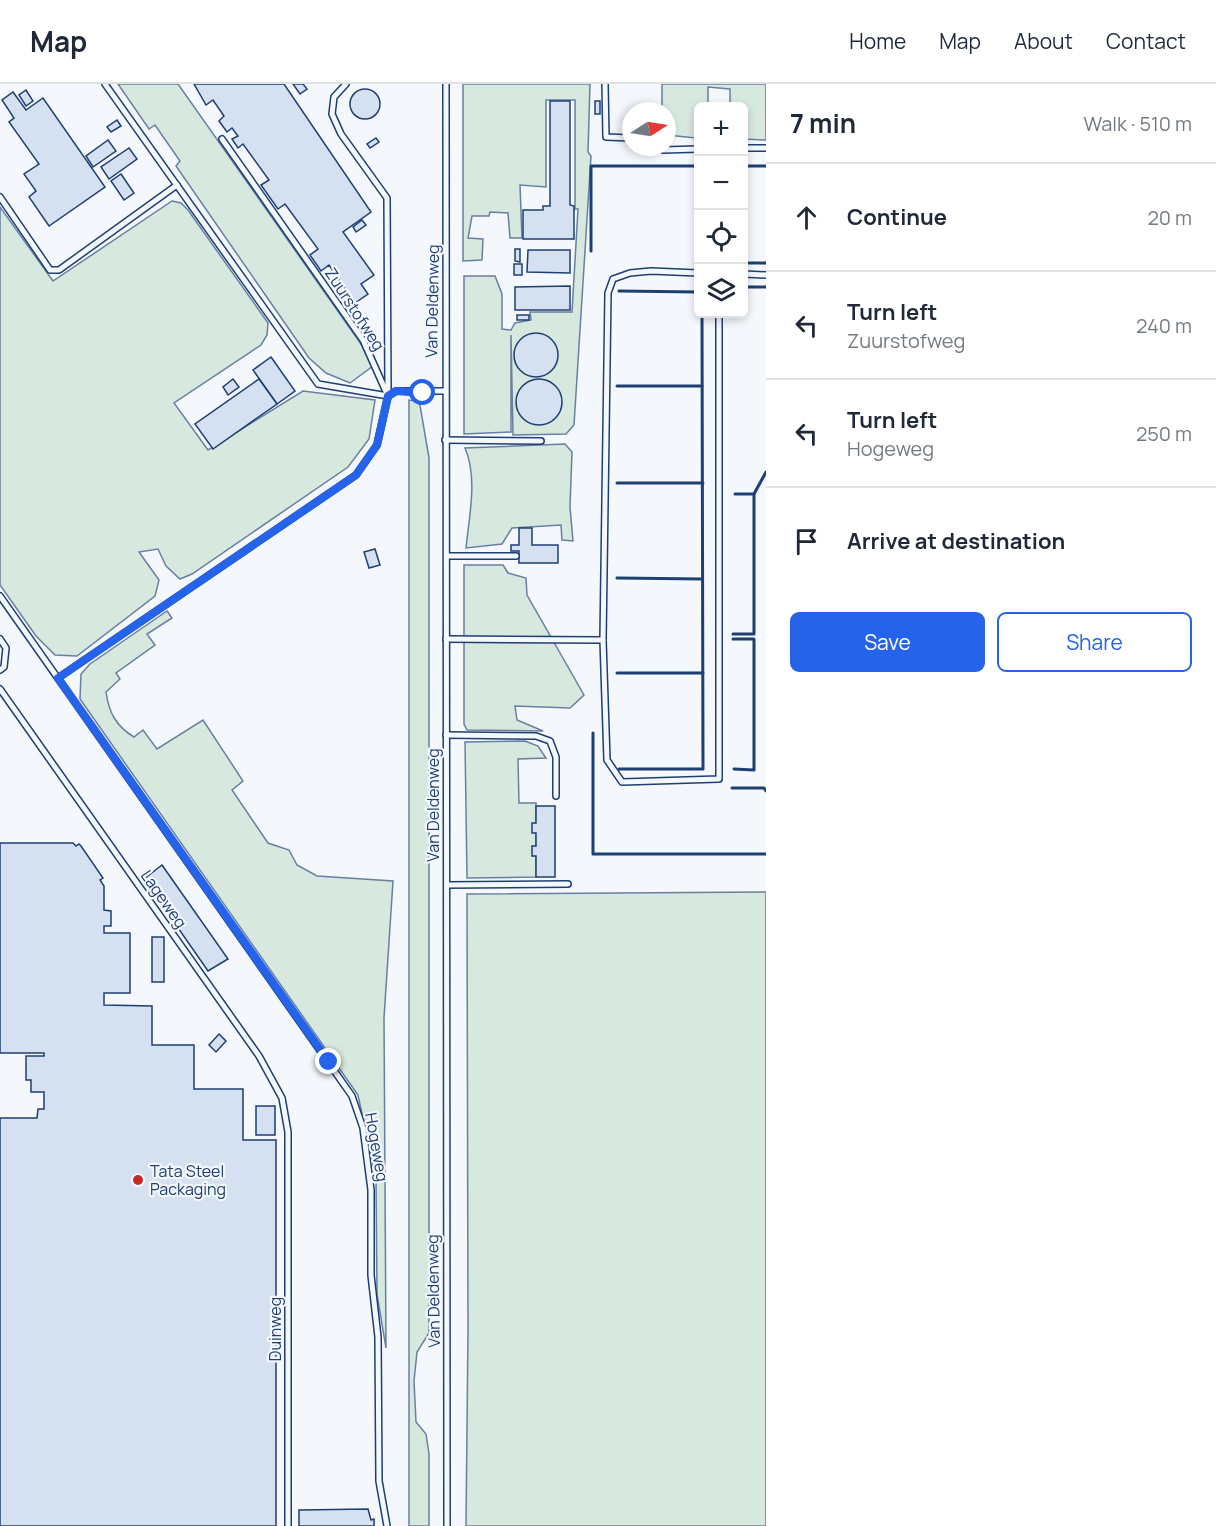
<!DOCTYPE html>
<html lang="en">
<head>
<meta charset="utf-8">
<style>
  :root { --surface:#fff; --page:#f2f2f3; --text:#1f2937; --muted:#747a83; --line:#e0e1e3; --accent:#2563eb }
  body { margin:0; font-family:Manrope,sans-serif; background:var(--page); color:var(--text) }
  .controls { position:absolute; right:18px; top:18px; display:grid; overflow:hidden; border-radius:9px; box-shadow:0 3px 9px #0003 }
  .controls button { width:54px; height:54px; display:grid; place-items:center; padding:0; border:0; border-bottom:2px solid var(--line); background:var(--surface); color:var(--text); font:30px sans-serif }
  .compass { position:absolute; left:622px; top:18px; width:54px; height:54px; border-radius:50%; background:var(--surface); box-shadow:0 3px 9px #0003; rotate:78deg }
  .stop { position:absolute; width:18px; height:18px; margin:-14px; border:4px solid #2563eb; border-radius:50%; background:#fff }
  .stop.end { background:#2563eb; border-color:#fff; box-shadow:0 2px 6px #0008 }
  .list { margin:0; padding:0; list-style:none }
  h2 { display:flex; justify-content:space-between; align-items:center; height:78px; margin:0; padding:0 24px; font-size:26px }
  h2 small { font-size:20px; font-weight:400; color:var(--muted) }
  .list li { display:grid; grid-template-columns:39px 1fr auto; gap:18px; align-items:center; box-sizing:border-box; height:108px; padding:0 24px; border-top:2px solid var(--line) }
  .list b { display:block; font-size:22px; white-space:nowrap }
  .list p { margin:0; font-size:20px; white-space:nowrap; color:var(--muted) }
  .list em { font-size:20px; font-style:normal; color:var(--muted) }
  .actions { display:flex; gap:12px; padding:18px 24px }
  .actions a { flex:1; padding:14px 0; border:2px solid var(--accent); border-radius:9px; text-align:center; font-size:21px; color:var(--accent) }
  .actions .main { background:var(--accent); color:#fff }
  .icon { flex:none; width:33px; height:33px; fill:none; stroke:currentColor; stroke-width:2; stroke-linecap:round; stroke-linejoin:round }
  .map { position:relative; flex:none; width:766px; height:1442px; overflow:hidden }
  header { display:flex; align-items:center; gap:36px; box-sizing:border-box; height:84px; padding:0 30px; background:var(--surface); border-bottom:2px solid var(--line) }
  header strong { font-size:28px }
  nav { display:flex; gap:33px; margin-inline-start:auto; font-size:21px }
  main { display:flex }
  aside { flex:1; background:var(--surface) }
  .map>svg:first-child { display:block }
  .green { fill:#d7e8df; stroke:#687fa3; stroke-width:1.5 }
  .building { fill:#d5e0f0; stroke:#1d3f73; stroke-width:1.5 }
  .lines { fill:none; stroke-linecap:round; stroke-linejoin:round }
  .lane-casing { stroke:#1d3f73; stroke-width:8 }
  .lane { stroke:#f4f7fb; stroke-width:5 }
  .wall { stroke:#1d3f73; stroke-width:3 }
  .route { stroke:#2563eb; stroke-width:8 }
  .poi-dot { fill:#c62828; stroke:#f4f7fb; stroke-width:2 }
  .labels { text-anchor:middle; stroke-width:4.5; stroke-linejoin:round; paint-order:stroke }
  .street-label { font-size:16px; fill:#1d3f73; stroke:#f4f7fb }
  .poi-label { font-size:16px; fill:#1d3f73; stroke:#f4f7fb; text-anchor:start }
</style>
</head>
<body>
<header>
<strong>Map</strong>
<nav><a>Home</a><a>Map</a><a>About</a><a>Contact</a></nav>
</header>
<main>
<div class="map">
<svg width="766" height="1442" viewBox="0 0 766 1442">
  <rect width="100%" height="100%" fill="#f4f7fb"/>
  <!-- green -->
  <g class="green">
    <polygon points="118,0 178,0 361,260 373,282 350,299 326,289 309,274 176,82 180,77 155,41 149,45"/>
    <polygon points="463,0 590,0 588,68 591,72 574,341 566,350 513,351 511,251 511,348 464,350 464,192 495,192 502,210 502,245 511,246 515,239 531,236 530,228 572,228 578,125 575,125 575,16 546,16 546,103 520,101 522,154 510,154 508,129 490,128 489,132 472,132 468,154 483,155 482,176 463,177"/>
    <polygon points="662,0 766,0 766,56 744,55 744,22 730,22 730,5 708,3 708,22 698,22 698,51 696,54 667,51 667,27 662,27"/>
    <polygon points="172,117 181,119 188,126 268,239 267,251 261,261 174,319 208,366 303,307 375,316 369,355 348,383 192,490 180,495 166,482 158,465 139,468 159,496 155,512 77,572 55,571 36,552 0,501 0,123 53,197"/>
    <polygon points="409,316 416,317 420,321 429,374 429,1249 417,1268 414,1297 416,1338 426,1350 429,1370 429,1442 409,1442"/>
    <path d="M565 360 572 368 570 423 573 457 562 456 561 441 512 444 502 460 466 464C469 433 478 394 465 364Z"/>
    <polygon points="464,481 503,481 508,489 526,494 527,511 584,611 570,624 515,622 517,636 543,647 467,646 464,640"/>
    <path d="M167 527 172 534 147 550 155 561 116 589 120 595 106 608C109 629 116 642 134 653L143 646 157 665 203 636 243 697 232 706 268 759 289 766 297 781 317 792 393 797 384 934 386 1264 377 1210 376 1094 358 1011 80 615 81 590 90 580Z"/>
    <polygon points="525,657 538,662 546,674 518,675 519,719 536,719 536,793 467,794 465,658"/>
    <polygon points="766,808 766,1442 466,1442 468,1245 467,810"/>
  </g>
  <!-- building -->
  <g class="building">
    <polygon points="194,0 284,0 371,128 343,148 374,191 361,200 368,210 355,219 329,181 321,187 310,171 318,165 285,120 278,125 261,101 269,96 243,60 238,64 232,55 238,52 232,44 227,48 219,37 224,32 213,16 206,21"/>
    <polygon points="293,0 303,0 307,5 300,10"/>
    <circle cx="365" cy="20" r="15"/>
    <polygon points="26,6 33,17 26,22 19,11"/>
    <polygon points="13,8 26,26 43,14 105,103 49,142 29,113 36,107 24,90 39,80 9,38 14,34 2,16"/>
    <polygon points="550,17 570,17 570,121 574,122 574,155 523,155 523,126 543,126 543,122 550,122"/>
    <rect x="595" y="17" width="5" height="13"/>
    <polygon points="117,36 121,42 111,48 107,43"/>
    <polygon points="376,54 379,58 370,64 367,60"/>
    <polygon points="108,56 116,67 93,83 86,72"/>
    <polygon points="129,64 137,75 109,95 101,83"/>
    <polygon points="121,90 134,109 124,116 111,97"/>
    <polygon points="362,136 366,141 356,148 353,143"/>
    <polygon points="515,165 520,165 520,178 515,177"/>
    <polygon points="528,166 570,166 570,189 527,188"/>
    <rect x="514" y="180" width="8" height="11"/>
    <polygon points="570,202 570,226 515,226 515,203"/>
    <rect x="517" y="231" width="12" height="5"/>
    <circle cx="536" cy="271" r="22"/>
    <polygon points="271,273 295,307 277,320 253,286"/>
    <circle cx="539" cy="318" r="23"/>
    <polygon points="233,295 239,303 228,311 223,303"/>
    <polygon points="259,295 277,320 213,365 195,340"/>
    <polygon points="519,444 532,444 532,461 558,461 558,479 519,479 519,467 511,467 511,461 519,461"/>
    <polygon points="375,465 380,481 369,484 364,468"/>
    <polygon points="536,722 555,722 555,793 536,793 536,772 532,772 532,762 536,762 536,749 532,749 532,739 536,739"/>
    <polygon points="0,759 73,759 76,762 79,760 81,762 103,794 100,796 104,802 104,826 111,827 111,842 104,842 104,849 130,849 130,909 104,909 104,921 152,922 152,961 194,961 194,1005 243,1005 243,1056 276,1056 276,1442 0,1442 0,1034 37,1034 38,1025 44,1025 44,1008 31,1008 31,996 26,996 26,972 44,972 44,969 0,969"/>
    <polygon points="162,781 228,875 208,887 144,795"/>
    <rect x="152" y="853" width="12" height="45"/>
    <polygon points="219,950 226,957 216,968 209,961"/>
    <polygon points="275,1022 275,1051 256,1051 256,1022"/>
    <polygon points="368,1425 371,1436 374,1435 374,1442 299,1442 299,1426"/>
  </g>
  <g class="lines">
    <!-- lane casing -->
    <g class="lane-casing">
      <g id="lane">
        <polyline points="105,0 318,300 388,312 396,307 445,307"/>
        <polyline points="346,0 334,13 332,30 341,50 387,114 388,307"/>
        <polyline points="446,0 447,1442"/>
        <polyline points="605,0 606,53 631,54"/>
        <polyline points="659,63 663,66 698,65"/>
        <polyline points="744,64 766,64"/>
        <polyline points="0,113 50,186 59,186 177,101"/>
        <polyline points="698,189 651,187 630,189 613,195 608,209 603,556 607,676 622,698 719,695 719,230"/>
        <polyline points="744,190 766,191"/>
        <polyline points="445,356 541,357"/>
        <polyline points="447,472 516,472"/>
        <polyline points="0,512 352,1012 363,1044 371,1106 371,1191 378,1253 379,1397 387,1442"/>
        <polyline points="0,555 6,564 4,583 0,586"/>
        <polyline points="446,555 603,556"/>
        <polyline points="58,594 356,391 377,361 388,312 363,256 222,55"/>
        <polyline points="0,605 259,972 282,1014 288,1048 288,1442"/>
        <polyline points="446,651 536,652 550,657 556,673 556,712"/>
        <polyline points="447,801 568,800"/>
      </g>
    </g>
    <!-- lane -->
    <use href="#lane" class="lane"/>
    <!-- wall -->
    <g class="wall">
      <polyline points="744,82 766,82"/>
      <polyline points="591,167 591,82 698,82"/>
      <polyline points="749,179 766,179"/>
      <polyline points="744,203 766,203"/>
      <polyline points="619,207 698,208"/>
      <polyline points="617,302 702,302"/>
      <polyline points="617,399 703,399"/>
      <polyline points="735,410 754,410"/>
      <polyline points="617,494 702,495"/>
      <polyline points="733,550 754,550 754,410 766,388"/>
      <polyline points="733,555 754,555 754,686 734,685"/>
      <polyline points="617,589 703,589"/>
      <polyline points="593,649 593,770 766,770"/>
      <polyline points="619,685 703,685 702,230"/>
      <polyline points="732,704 764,704 766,707"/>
    </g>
  </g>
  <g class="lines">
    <!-- route -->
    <polyline class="route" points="329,978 58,594 356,391 377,361 388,312 396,307 423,309"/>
  </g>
  <!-- markers -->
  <circle class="poi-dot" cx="138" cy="1096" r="6"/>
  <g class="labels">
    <!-- street labels -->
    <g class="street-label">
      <text transform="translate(432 217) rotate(-89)" y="6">Van Deldenweg</text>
      <text transform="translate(355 225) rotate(57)" y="6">Zuurstofweg</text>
      <text transform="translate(433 721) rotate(-90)" y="6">Van Deldenweg</text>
      <text transform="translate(164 815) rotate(55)" y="6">Lageweg</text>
      <text transform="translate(377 1063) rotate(80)" y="6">Hogeweg</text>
      <text transform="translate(433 1207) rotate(-91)" y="6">Van Deldenweg</text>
      <text transform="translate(275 1245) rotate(-90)" y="6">Duinweg</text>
    </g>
    <!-- poi labels -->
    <g class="poi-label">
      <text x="150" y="1093">Tata Steel<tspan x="150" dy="18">Packaging</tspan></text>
    </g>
  </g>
</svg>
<div class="controls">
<button>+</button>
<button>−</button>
<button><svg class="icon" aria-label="locate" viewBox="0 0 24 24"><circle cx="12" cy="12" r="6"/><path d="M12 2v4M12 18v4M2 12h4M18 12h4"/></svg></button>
<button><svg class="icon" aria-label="layers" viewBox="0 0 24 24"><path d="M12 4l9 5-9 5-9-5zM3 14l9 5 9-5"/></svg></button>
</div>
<svg class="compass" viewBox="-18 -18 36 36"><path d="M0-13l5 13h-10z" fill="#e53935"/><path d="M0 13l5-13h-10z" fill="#747a83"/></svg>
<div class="stop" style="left:423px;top:309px"></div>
<div class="stop end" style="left:329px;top:978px"></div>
</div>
<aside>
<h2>7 min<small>Walk · 510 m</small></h2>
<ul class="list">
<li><svg class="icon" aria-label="ahead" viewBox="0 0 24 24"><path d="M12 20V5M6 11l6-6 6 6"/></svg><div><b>Continue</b></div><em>20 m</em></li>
<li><svg class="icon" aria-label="left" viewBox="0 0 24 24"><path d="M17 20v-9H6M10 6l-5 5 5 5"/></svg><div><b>Turn left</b><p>Zuurstofweg</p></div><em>240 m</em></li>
<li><svg class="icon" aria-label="left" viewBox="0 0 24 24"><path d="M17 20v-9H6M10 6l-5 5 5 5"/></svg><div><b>Turn left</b><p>Hogeweg</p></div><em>250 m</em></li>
<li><svg class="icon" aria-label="arrive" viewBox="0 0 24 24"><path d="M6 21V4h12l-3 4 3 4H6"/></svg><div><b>Arrive at destination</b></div></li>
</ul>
<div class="actions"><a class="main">Save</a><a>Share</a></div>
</aside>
</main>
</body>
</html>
